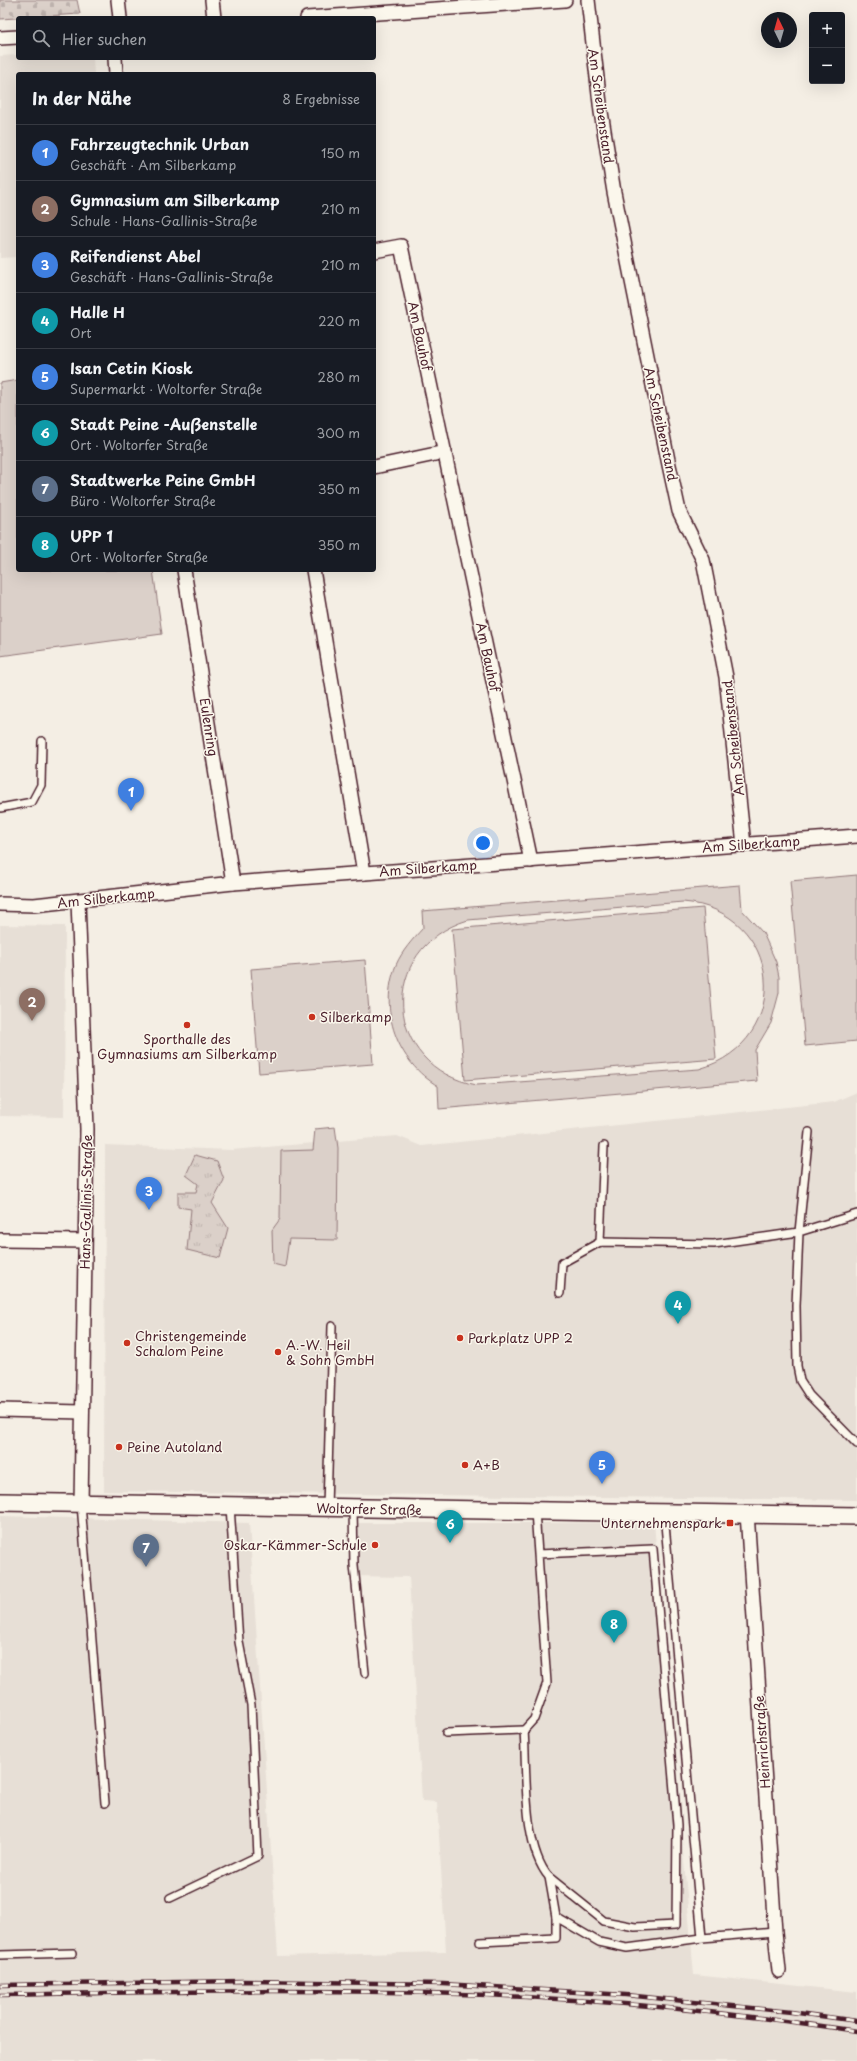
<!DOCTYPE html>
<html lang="de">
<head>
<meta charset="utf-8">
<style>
  :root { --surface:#171b24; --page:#20242c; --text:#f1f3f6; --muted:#9ea1a6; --line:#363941; --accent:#0b8043 }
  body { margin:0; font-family:"Playpen Sans",sans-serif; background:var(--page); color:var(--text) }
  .controls { position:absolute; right:12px; top:12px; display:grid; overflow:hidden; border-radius:4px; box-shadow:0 4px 16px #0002 }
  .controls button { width:36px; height:36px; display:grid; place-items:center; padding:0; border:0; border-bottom:1px solid var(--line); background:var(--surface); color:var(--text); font:20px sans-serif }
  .compass { position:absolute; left:761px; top:12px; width:36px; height:36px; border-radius:50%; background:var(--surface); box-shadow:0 4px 16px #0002; rotate:355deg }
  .you { position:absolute; left:483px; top:843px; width:14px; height:14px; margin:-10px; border:3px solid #fff; border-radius:50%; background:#1a73e8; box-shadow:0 0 0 6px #1a73e833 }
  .badge { display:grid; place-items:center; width:26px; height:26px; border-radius:50%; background:var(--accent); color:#fff; font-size:13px; font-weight:700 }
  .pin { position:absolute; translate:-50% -33px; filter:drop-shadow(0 1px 2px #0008) }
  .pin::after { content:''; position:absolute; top:21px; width:14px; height:12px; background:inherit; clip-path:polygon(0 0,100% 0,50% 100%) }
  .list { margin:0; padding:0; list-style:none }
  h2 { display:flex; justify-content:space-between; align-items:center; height:52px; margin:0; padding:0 16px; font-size:17px }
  h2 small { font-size:13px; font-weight:400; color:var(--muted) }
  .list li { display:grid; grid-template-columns:26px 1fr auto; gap:12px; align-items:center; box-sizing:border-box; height:56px; padding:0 16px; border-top:1px solid var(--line) }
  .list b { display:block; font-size:15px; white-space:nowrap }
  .list p { margin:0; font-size:13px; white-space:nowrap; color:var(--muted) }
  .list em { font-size:13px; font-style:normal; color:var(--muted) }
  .icon { flex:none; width:22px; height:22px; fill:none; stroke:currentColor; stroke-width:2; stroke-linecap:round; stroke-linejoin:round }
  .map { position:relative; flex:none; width:857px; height:2061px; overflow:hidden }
  .search { position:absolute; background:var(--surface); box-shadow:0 4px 16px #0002; left:16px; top:16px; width:360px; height:44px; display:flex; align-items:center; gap:10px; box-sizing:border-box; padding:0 14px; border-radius:4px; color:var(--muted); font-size:15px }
  .panel { position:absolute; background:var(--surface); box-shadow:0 4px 16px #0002; left:16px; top:72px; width:360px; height:500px; border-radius:4px }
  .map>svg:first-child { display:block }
  .built { fill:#e7dfd6 }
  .green { fill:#dbd0c9; stroke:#92787a; fill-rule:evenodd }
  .cemetery { fill:url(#cemetery-stones); stroke:#92787a }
  .park { fill:url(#park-tufts); stroke:#92787a }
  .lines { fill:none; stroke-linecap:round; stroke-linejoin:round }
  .service-casing { stroke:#4a1f2b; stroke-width:10 }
  .minor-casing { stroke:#4a1f2b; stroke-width:16 }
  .tertiary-casing { stroke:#4a1f2b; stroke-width:20 }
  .service { stroke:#fbf7ec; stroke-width:7 }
  .minor { stroke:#fbf7ec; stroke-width:13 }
  .tertiary { stroke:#fbf7ec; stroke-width:17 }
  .rail-casing { stroke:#4a1f2b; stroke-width:4.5 }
  .rail { stroke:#fbf7ec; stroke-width:3; stroke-dasharray:9; stroke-linecap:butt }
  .poi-dot { fill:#c8321e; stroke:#fbf7ec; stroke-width:1.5 }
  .labels { text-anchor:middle; stroke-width:3; stroke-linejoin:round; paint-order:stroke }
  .street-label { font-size:13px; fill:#4a1f2b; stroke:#fbf7ec }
  .poi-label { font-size:13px; fill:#4a1f2b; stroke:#fbf7ec; text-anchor:start }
</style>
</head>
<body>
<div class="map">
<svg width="857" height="2061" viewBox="0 0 857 2061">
  <defs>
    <pattern id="cemetery-stones" width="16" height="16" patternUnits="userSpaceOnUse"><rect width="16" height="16" fill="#dbd0c9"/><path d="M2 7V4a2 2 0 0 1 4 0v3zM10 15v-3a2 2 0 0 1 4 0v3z" fill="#bdb2ad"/></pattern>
    <pattern id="park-tufts" width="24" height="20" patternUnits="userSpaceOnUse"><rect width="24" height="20" fill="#dbd0c9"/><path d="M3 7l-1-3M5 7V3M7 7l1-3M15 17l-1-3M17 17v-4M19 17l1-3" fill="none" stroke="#bdb2ad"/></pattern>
  </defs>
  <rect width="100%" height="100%" fill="#f4eee4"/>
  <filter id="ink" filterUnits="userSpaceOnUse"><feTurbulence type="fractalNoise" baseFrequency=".025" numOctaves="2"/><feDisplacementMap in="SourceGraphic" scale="8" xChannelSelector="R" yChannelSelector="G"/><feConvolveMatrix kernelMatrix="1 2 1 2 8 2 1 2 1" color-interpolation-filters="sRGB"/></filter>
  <g filter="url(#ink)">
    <!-- built -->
    <g class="built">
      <polygon points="18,55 18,58 93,58 94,74 18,74 18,257 0,258 0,56"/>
      <polygon points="0,925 65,926 64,1117 0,1116"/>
      <polygon points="857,1092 857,1500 104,1491 105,1145 231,1150 397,1136 422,1146 834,1102"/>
      <polygon points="0,1516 249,1523 278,1956 446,1952 437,1802 422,1801 409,1577 350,1576 350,1523 654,1523 694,1975 857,1992 857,2061 0,2061"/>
    </g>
    <!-- green -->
    <g class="green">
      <polygon points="18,380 18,570 153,570 162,634 0,656 0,383"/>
      <polygon points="857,875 857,1041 805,1046 790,881"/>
      <path d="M740 885 742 910 763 933 776 962 779 977V993L771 1023 755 1050 757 1081 439 1109 438 1086C397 1062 378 1010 396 965 402 951 413 939 423 928L422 911ZM683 902C783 910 796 1041 699 1069L477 1085C383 1068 376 948 468 920Z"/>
      <polygon points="703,908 716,1059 465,1080 452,929"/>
      <polygon points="365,960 373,1064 259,1073 251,969"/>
      <polygon points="335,1127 338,1148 337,1240 289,1239 285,1267 273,1264 272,1230 280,1219 281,1151 313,1150 315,1129"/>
    </g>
    <!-- cemetery -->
    <polygon class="cemetery" points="0,0 77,0 80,14 0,19"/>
    <!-- park -->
    <polygon class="park" points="195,1155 217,1161 224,1180 212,1203 228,1228 220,1258 187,1250 191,1209 178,1207 178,1192 196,1192 198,1184 186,1175"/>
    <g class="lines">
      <!-- service casing -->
      <g class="service-casing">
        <g id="service">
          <polyline points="0,808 32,802 41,785 42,741"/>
          <polyline points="857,1214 799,1232 796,1306 797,1366 800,1381 809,1395 857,1444"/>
          <polyline points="600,1242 604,1146"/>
          <polyline points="560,1293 562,1263 600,1242 714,1244 799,1232 809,1132"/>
          <polyline points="81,1504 105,1803"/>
          <polyline points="327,1508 332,1326"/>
          <polyline points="353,1508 354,1565 365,1673"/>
          <path d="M535 1511 547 1683 534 1719 524 1730C527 1770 522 1846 549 1877L604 1921 635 1927 676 1925 677 1825 653 1549 538 1554"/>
          <polyline points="664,1513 702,1938"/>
          <polyline points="446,1733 524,1730"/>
          <polyline points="549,1877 556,1917 599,1942 627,1948 702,1938 775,1932"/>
          <polyline points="170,1898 258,1856 251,1705 239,1642 230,1506"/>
          <polyline points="480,1942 556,1938 556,1917"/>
          <polyline points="0,1955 73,1953"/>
        </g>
      </g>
      <!-- minor casing -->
      <g class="minor-casing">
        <g id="minor">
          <polyline points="118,0 120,18"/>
          <polyline points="212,0 214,18"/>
          <polyline points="588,0 601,112 614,192 669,465 679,511 703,560 726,677 744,845"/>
          <polyline points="307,18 565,0"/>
          <polyline points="0,38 18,37"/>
          <polyline points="115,58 116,74"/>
          <polyline points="374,251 401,246 531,861"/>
          <polyline points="374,467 445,452"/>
          <polyline points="184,570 233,883"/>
          <polyline points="313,570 364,873"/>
          <polyline points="78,901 87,1129 81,1504"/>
          <polyline points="0,904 34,905 233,883 857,836"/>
          <polyline points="0,1240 85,1241"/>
          <polyline points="0,1410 82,1412"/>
          <polyline points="747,1513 775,1932 779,1971"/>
        </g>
      </g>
      <!-- tertiary casing -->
      <g class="tertiary-casing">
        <polyline id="tertiary" points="0,1502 857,1516"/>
      </g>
      <!-- service -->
      <use href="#service" class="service"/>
      <!-- minor -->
      <use href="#minor" class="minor"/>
      <!-- tertiary -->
      <use href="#tertiary" class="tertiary"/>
      <!-- rail casing -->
      <g class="rail-casing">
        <g id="rail">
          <polyline points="0,1985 242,1981 443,1984 626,1995 791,2012 857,2021"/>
          <path d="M0 1995C175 1991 351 1988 526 1997 637 2003 748 2015 857 2031"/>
        </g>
      </g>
      <!-- rail -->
      <use href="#rail" class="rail"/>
    </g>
  </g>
  <!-- markers -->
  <g class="poi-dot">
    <circle cx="312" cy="1017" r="4"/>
    <circle cx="187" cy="1025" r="4"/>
    <circle cx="460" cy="1338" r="4"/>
    <circle cx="127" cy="1343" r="4"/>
    <circle cx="278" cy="1352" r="4"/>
    <circle cx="119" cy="1447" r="4"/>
    <circle cx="465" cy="1465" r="4"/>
    <rect x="726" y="1519" width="8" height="8" rx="2"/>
    <circle cx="375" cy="1545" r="4"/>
  </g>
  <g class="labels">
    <!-- street labels -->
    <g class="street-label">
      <text transform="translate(601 106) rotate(82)" y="5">Am Scheibenstand</text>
      <text transform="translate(420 336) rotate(78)" y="5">Am Bauhof</text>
      <text transform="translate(661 424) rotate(78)" y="5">Am Scheibenstand</text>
      <text transform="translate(488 657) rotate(78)" y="5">Am Bauhof</text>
      <text transform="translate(209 727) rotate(81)" y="5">Eulenring</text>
      <text transform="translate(733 738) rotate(-96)" y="5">Am Scheibenstand</text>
      <text transform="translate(751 844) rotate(-4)" y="5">Am Silberkamp</text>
      <text transform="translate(428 868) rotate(-4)" y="5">Am Silberkamp</text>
      <text transform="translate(106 898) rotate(-6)" y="5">Am Silberkamp</text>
      <text transform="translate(86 1202) rotate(-89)" y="5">Hans-Gallinis-Straße</text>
      <text transform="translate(369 1509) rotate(1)" y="5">Woltorfer Straße</text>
      <text transform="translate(762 1742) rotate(-94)" y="5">Heinrichstraße</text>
    </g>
    <!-- poi labels -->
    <g class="poi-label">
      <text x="320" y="1022">Silberkamp</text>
      <text x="187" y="1044" text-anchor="middle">Sporthalle des<tspan x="187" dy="15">Gymnasiums am Silberkamp</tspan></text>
      <text x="135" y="1341">Christengemeinde<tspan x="135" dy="15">Schalom Peine</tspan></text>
      <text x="468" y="1343">Parkplatz UPP 2</text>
      <text x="286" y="1350">A.-W. Heil<tspan x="286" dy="15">&amp; Sohn GmbH</tspan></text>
      <text x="127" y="1452">Peine Autoland</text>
      <text x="473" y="1470">A+B</text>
      <text x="722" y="1528" text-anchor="end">Unternehmenspark</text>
      <text x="367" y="1550" text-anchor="end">Oskar-Kämmer-Schule</text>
    </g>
  </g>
</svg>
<div class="controls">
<button>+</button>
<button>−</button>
</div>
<svg class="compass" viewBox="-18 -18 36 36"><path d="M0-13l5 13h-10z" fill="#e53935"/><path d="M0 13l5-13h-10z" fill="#9ea1a6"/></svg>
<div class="you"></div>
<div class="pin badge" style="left:131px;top:811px;background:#3f7fe0">1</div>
<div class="pin badge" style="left:32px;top:1021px;background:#8d6e63">2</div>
<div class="pin badge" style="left:149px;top:1210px;background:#3f7fe0">3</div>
<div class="pin badge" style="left:678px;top:1324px;background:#0f9aa8">4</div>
<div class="pin badge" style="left:602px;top:1484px;background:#3f7fe0">5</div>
<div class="pin badge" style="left:450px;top:1543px;background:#0f9aa8">6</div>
<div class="pin badge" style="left:146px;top:1567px;background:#5c6f8a">7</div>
<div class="pin badge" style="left:614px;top:1643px;background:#0f9aa8">8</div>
<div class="search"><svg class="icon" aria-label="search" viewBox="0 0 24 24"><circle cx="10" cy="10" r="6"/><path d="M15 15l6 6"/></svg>Hier suchen</div>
<section class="panel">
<h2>In der Nähe<small>8 Ergebnisse</small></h2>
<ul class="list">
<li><span class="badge" style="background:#3f7fe0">1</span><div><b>Fahrzeugtechnik Urban</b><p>Geschäft · Am Silberkamp</p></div><em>150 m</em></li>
<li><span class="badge" style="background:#8d6e63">2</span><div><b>Gymnasium am Silberkamp</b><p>Schule · Hans-Gallinis-Straße</p></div><em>210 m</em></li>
<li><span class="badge" style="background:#3f7fe0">3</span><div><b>Reifendienst Abel</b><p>Geschäft · Hans-Gallinis-Straße</p></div><em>210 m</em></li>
<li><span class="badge" style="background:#0f9aa8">4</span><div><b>Halle H</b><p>Ort</p></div><em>220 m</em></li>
<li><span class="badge" style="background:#3f7fe0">5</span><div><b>Isan Cetin Kiosk</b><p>Supermarkt · Woltorfer Straße</p></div><em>280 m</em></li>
<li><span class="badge" style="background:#0f9aa8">6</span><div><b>Stadt Peine -Außenstelle</b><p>Ort · Woltorfer Straße</p></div><em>300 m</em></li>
<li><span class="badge" style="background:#5c6f8a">7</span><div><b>Stadtwerke Peine GmbH</b><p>Büro · Woltorfer Straße</p></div><em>350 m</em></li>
<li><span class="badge" style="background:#0f9aa8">8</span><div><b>UPP 1</b><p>Ort · Woltorfer Straße</p></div><em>350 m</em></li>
</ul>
</section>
</div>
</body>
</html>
